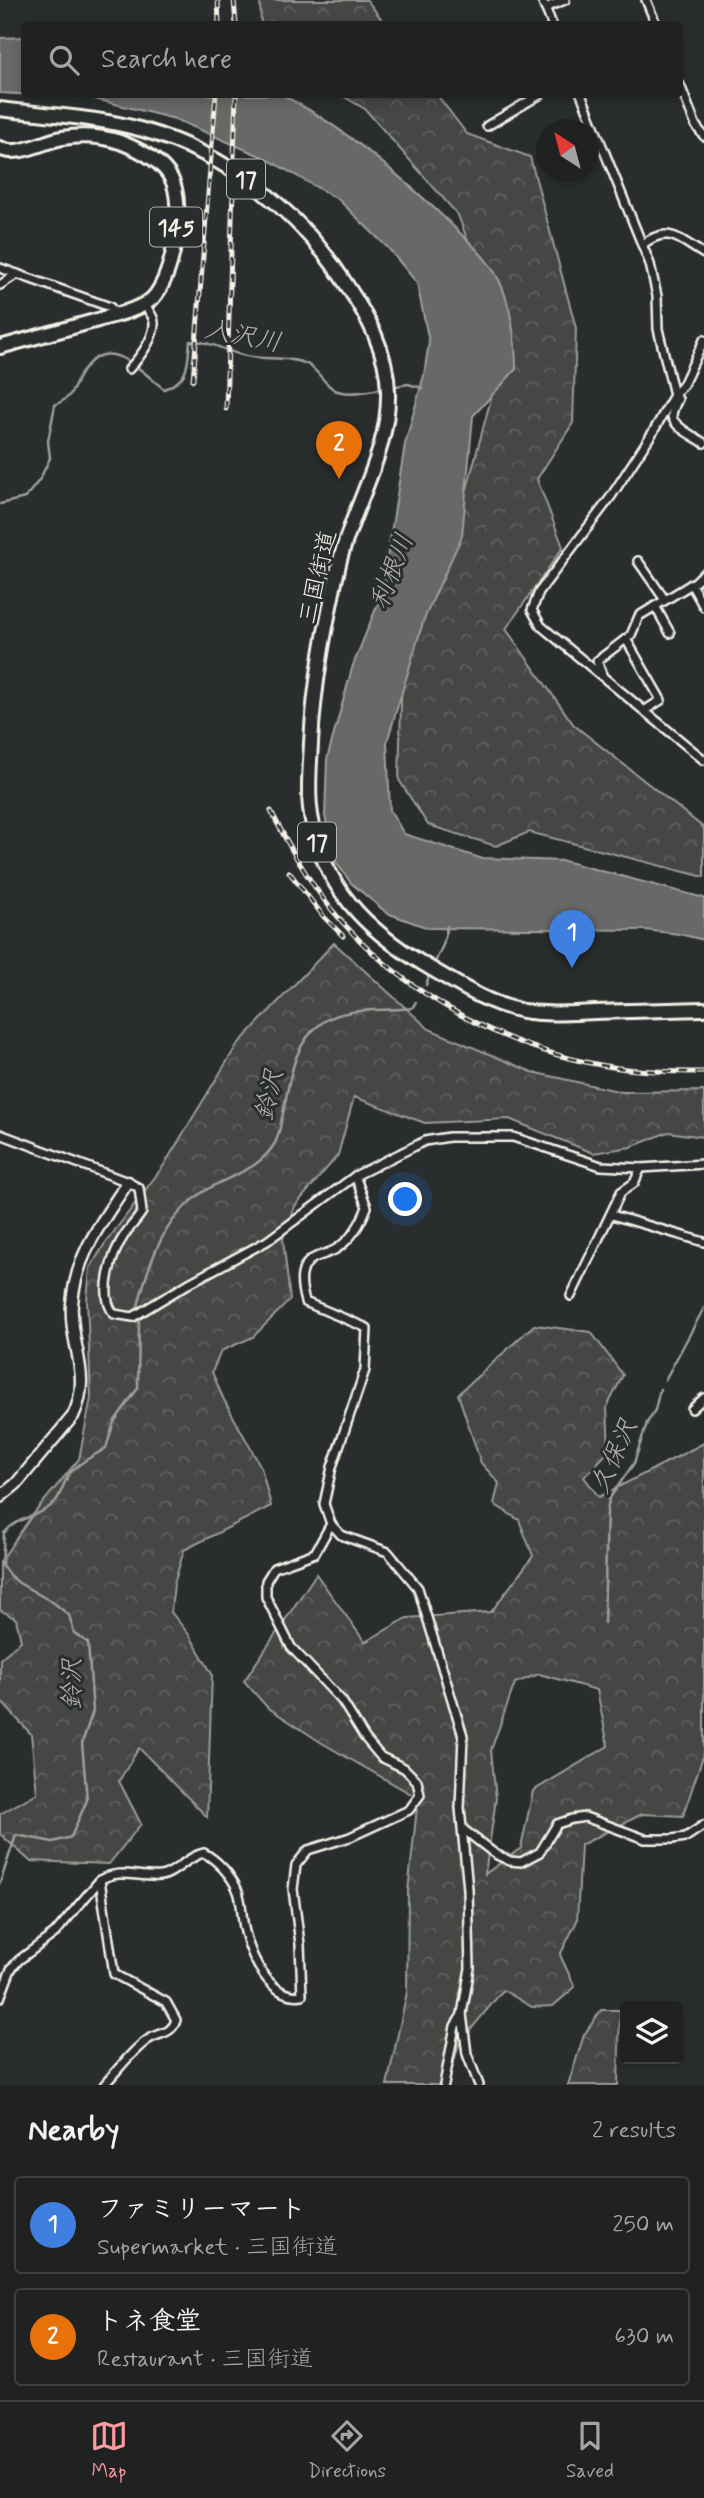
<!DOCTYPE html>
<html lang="en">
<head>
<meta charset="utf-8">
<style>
  :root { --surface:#202222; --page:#2d2f2f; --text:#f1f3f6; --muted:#a2a4a5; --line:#3d3f40; --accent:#ff9aa2 }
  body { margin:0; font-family:Mynerve,"Klee One",sans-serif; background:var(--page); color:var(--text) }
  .controls { position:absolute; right:21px; bottom:21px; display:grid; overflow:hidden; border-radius:7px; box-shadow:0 4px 10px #0003 }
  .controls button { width:63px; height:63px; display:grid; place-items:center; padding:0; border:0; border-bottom:2px solid var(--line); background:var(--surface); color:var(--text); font:35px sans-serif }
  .compass { position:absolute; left:536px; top:119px; width:63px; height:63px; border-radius:50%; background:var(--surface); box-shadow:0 4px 10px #0003; rotate:324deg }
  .you { position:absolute; left:406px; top:1200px; width:24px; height:24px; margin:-18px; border:5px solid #fff; border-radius:50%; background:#1a73e8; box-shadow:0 0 0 10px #1a73e833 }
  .badge { display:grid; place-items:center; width:46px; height:46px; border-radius:50%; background:var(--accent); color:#fff; font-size:23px; font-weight:700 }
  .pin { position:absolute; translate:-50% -58px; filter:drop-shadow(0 2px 4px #0008) }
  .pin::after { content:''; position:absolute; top:37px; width:24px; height:21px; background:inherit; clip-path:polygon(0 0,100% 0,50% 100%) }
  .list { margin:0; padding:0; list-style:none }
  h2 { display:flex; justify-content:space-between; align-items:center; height:91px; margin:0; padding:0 28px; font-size:30px }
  h2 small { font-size:23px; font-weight:400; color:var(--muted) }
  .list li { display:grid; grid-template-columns:46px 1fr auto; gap:21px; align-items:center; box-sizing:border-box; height:98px; margin:0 14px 14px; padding:0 14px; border:2px solid var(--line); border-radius:7px }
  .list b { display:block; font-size:26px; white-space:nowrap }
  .list p { margin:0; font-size:23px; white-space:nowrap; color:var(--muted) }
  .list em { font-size:23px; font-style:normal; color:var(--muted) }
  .icon { flex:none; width:38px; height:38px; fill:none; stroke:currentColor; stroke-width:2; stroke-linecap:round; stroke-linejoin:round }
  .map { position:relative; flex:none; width:704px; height:2085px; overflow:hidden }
  .search { position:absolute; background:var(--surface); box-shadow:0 4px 10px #0003; left:21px; right:21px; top:21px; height:77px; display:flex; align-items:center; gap:18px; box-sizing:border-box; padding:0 24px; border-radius:7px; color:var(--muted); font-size:26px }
  .sheet { height:315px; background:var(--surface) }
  nav { display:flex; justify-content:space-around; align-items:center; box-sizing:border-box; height:98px; border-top:2px solid var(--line); background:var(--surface); font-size:19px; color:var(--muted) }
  nav a { display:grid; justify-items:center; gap:4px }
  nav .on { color:var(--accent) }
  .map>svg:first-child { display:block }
  .forest { fill:url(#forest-crowns); stroke:#9c9c96; stroke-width:2; fill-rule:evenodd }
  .water { fill:#676866; stroke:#9f9f9a; stroke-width:2 }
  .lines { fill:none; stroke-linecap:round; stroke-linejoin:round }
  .stream { stroke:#9f9f9a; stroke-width:2.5 }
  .street-casing { stroke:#f4f1e8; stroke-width:12 }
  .secondary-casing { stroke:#f4f1e8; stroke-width:15 }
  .highway-casing { stroke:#f4f1e8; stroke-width:18 }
  .street { stroke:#2a2d2e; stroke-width:7 }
  .secondary { stroke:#2a2d2e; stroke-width:10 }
  .highway { stroke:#2a2d2e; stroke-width:12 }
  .rail-casing { stroke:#f4f1e8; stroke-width:5 }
  .rail { stroke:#2a2d2e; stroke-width:2.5; stroke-dasharray:8; stroke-linecap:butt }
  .labels { text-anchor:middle; stroke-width:6; stroke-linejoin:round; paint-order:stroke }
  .shield { fill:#2a2d2e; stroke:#b7b6b0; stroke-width:2 }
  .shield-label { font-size:23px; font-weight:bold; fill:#f4f1e8 }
  .street-label { font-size:24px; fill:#f4f1e8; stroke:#2a2d2e }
  .water-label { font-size:26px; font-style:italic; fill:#b5b3ae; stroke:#2a2d2e }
</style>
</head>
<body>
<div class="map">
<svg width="704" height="2085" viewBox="0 0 704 2085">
  <defs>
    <pattern id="forest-crowns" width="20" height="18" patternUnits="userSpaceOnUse" patternTransform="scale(1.75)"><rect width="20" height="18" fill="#444645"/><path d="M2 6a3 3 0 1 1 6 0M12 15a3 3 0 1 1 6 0" fill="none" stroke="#606160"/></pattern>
  </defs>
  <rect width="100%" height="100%" fill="#2a2d2e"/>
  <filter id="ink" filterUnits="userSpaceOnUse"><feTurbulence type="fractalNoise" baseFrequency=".0143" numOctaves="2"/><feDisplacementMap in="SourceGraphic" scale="14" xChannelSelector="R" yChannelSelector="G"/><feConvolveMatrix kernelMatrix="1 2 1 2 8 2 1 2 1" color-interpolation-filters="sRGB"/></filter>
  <g filter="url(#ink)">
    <!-- forest -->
    <g class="forest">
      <polygon points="260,0 367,0 385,24 261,24"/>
      <polygon points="341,95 437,95 467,134 530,157 576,328 573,423 537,479 563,547 506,629 574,725 704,828 704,877 529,832 496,846 428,825 399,780 403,631 443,579 506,342 458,215 365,109"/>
      <polygon points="334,943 429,1029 532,1072 622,1092 704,1091 704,1137 668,1132 631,1147 593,1153 509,1119 425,1123 354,1097 338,1155 295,1206 283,1239 290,1300 253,1337 221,1351 212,1372 223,1398 261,1467 271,1506 184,1550 174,1584 171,1612 190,1636 212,1674 207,1817 139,1748 119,1781 141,1824 109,1864 30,1861 0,1834 0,1814 37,1793 31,1734 0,1700 0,1659 21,1641 16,1619 0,1610 0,1562 31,1517 79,1459 91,1398 87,1300 90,1268 104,1245 164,1165 237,1045"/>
      <path d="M534 1325 591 1332 623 1375 607 1407 609 1451 584 1477 599 1497 704 1443V1753L683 1816 642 1814 581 1845 577 1921 560 1955 575 1987 553 2006 532 2007 503 1990 459 2044 447 2085H387L407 1992 408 1892 418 1798 322 1743 267 1707 244 1681 316 1574 365 1642 407 1618 491 1612 533 1556 519 1520 494 1504 499 1483 481 1463 458 1394ZM539 1674 597 1690 608 1746 533 1791 521 1848 485 1874 496 1799 491 1750 515 1683Z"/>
      <polygon points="601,2010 620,2010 618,2085 568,2085 584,2035"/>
    </g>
    <!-- water -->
    <path class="water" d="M24 37V94L282 95C342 125 402 177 451 224 468 241 488 258 499 280 511 304 516 343 516 369L473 416 462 536 424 619 387 742 390 810 404 834 480 858 564 861 704 898V940L679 934 645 930 428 928 387 913 351 883 336 862 325 816 327 759 353 665 381 596 405 444 424 375 429 342 417 283 389 249 339 200 265 158 175 119 91 98 0 93V38Z"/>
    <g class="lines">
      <!-- stream -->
      <g class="stream">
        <polyline points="391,387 408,384 422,388"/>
        <path d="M0 504 25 498 40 479 50 458 48 441 55 405C72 397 71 393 79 377 105 330 137 368 164 389 190 379 187 366 190 341 209 341 223 350 242 355 263 361 286 355 307 364 318 370 324 384 335 390 348 396 371 391 384 388"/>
        <polyline points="435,962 443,945 447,926"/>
        <polyline points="426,985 429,976"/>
        <path d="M138 1306C150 1257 167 1209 215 1185 238 1173 261 1167 275 1143 279 1136 280 1126 282 1118 290 1083 291 1044 323 1022 347 1006 384 1012 412 1008L416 1002"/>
        <polyline points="665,1380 704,1308"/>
        <polyline points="604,1623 607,1511 609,1499 634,1463 647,1423 655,1410 660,1389"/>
        <path d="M0 1883 16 1835 53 1842 71 1837 87 1800 82 1743 93 1711 88 1643 74 1633 69 1615 54 1603 19 1583 9 1575 2 1565 4 1533C19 1515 40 1518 55 1502 62 1494 63 1482 70 1473 79 1462 94 1456 106 1448L114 1422 138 1388 139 1321"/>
      </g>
      <!-- street casing -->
      <g class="street-casing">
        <g id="street">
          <polyline points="542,0 552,24"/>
          <polyline points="646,0 656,24"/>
          <polyline points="545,8 565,0"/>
          <polyline points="680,85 696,126 704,136"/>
          <polyline points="581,94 650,264 657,296 658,329 674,395 653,432 610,498 539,592 532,610 541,626 704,760"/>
          <polyline points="487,126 541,94"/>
          <path d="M642 245C668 224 680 240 704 254"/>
          <polyline points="0,268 110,307 117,315"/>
          <polyline points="0,285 17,274"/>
          <path d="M704 340 683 385 674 395 678 399C676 403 672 411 672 416 673 427 696 437 704 443"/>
          <path d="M129 369C139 358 153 340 154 325 155 317 148 310 144 305"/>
          <polyline points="638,561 665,600"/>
          <polyline points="691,584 704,607"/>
          <polyline points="655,606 670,633"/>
          <polyline points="626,639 661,700 644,711"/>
          <polyline points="603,677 597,661 631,635 639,616 695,582 704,573"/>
          <path d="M0 1134 128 1182 139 1188 142 1212C137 1220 130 1227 125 1234 112 1253 98 1295 114 1314L133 1317 191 1282 267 1241 355 1176 425 1141 449 1137H513L601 1166 641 1168 704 1164"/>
          <path d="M355 1176 367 1207C361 1223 353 1237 339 1247 332 1253 322 1254 314 1258 297 1267 301 1287 305 1302L367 1328 365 1370 332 1467 324 1504 331 1524 341 1535 388 1552 418 1588 463 1736 460 1808 468 1889 470 1968 462 2014 467 2054 479 2085"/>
          <polyline points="612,1215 704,1242"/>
          <polyline points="571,1296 621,1192 634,1183 641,1168"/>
          <polyline points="692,1409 704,1398"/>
          <polyline points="463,1829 495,1854 510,1861 521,1862 540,1852 557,1824 572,1819 585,1817 645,1839 672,1839 686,1837 704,1825"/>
          <path d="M100 1880 114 1974 166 2002 176 2020C172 2034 159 2033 149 2039 132 2050 118 2070 104 2085"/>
          <path d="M0 1998 11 1969 19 1960 55 1933 100 1880C120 1868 139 1878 160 1876 174 1875 187 1856 204 1853 217 1860 231 1875 237 1889 243 1902 241 1918 245 1932 251 1957 270 2000 302 1995L300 1944 293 1889 296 1865 308 1850 350 1837 409 1810 420 1795 417 1781 404 1768 381 1757 365 1738 342 1701 291 1647 266 1597V1581L274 1568 315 1553 331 1524"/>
          <polyline points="444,2085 455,2026 462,2015"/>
        </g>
      </g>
      <!-- secondary casing -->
      <g class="secondary-casing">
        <path id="secondary" d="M0 1497 16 1484 73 1416C93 1375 69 1345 72 1304 76 1254 101 1223 128 1182"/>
      </g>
      <!-- highway casing -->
      <g class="highway-casing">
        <g id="highway">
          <path d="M0 109C47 115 98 117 143 130 228 154 299 211 346 284 368 317 387 351 388 391 390 452 353 505 339 564 326 623 314 682 311 743 310 767 307 791 311 815 322 886 366 930 425 965 456 983 487 1004 523 1011 547 1015 571 1013 595 1012 632 1011 668 1010 704 1009"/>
          <path d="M0 148C16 158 44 141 62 138 80 135 102 136 120 142 138 149 162 161 171 178 186 204 173 286 148 302 133 312 114 315 98 320 65 329 33 338 0 347"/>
        </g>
      </g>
      <!-- street -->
      <use href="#street" class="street"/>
      <!-- secondary -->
      <use href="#secondary" class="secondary"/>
      <!-- highway -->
      <use href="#highway" class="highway"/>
      <!-- rail casing -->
      <g class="rail-casing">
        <g id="rail">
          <polyline points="218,0 219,24"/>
          <polyline points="234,0 236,24"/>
          <polyline points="193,380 216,94"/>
          <polyline points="226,409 236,94"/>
          <path d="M271 811C289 846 307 879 332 910 402 995 511 1053 619 1068 647 1072 676 1072 704 1072"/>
          <polyline points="289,872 324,917 343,936"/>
        </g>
      </g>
      <!-- rail -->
      <use href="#rail" class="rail"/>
    </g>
  </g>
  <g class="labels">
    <!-- shield labels -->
    <g class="shield">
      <rect x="227" y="159.5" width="38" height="39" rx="5"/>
      <rect x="150" y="207.5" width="52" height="39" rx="5"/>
      <rect x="298" y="822.5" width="38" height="39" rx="5"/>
    </g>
    <g class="shield-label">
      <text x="246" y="187">17</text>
      <text x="176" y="235">145</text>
      <text x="317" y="850">17</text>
    </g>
    <!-- street labels -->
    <g class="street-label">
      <text transform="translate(317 577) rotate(-77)" y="8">三国街道</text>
    </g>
    <!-- water labels -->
    <g class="water-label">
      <text transform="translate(243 335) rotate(11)" y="9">入沢川</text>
      <text transform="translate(391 571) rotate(-69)" y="9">利根川</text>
      <text transform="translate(268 1095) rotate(-77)" y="9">鈴沢</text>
      <text transform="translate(613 1456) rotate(-66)" y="9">久保沢</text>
      <text transform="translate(71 1684) rotate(-90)" y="9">鈴沢</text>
    </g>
  </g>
</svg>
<div class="controls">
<button><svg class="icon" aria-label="layers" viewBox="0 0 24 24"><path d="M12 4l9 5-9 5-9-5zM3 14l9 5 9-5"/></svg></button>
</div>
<svg class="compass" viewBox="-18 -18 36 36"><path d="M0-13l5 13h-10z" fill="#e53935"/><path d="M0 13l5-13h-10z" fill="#a2a4a5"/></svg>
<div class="you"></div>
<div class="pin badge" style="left:572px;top:968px;background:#3f7fe0">1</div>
<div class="pin badge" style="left:339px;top:479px;background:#e8710a">2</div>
<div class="search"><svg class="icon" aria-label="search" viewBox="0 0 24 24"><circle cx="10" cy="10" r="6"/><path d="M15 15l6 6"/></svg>Search here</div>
</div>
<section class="sheet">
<h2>Nearby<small>2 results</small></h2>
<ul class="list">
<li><span class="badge" style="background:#3f7fe0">1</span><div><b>ファミリーマート</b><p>Supermarket · 三国街道</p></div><em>250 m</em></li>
<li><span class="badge" style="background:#e8710a">2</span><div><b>トネ食堂</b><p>Restaurant · 三国街道</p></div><em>630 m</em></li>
</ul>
</section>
<nav>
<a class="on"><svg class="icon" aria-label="map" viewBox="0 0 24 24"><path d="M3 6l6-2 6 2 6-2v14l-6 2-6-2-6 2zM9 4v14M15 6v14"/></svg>Map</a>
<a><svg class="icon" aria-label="directions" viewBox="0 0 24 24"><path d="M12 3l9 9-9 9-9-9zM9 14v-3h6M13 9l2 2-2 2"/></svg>Directions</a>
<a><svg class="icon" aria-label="saved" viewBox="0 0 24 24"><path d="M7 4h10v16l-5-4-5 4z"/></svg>Saved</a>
</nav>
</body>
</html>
